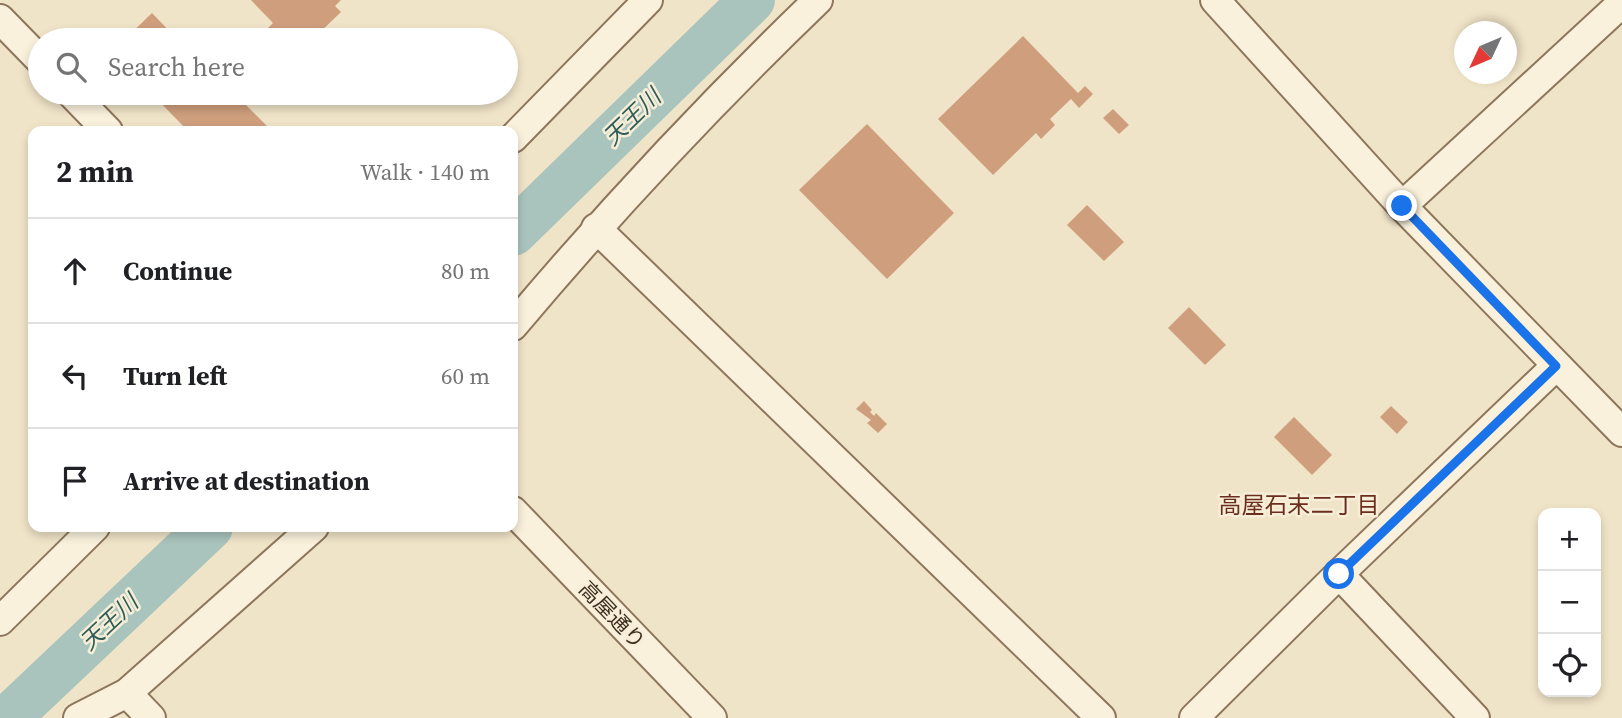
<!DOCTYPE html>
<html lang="en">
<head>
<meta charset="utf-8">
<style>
  :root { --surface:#fff; --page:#f2f2f2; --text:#202124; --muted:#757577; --line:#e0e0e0 }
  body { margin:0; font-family:"Source Serif 4","Noto Sans JP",serif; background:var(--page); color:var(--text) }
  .controls { position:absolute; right:21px; bottom:21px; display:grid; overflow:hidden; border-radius:14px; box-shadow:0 4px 10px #0003 }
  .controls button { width:63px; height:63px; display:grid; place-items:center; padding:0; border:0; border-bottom:2px solid var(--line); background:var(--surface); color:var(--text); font:35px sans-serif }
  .compass { position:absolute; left:1454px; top:21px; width:63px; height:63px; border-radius:50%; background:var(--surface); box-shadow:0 4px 10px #0003; rotate:226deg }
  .stop { position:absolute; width:21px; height:21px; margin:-16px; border:5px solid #1a73e8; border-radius:50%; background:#fff }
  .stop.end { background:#1a73e8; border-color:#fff; box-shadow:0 2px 7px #0008 }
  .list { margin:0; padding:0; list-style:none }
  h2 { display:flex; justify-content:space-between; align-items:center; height:91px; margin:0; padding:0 28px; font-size:30px }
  h2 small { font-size:23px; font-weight:400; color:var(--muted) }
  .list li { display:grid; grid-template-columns:46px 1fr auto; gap:21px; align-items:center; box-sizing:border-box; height:105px; padding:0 28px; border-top:2px solid var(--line) }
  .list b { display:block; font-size:26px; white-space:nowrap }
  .list em { font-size:23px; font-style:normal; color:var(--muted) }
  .icon { flex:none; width:38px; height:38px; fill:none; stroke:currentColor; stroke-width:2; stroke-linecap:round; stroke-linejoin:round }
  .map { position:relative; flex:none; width:1622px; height:718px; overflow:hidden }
  .search { position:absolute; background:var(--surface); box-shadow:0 4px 10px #0003; left:28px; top:28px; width:490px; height:77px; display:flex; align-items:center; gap:18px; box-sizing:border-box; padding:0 24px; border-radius:38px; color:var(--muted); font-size:26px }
  .panel { position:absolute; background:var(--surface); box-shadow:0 4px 10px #0003; left:28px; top:126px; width:490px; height:406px; border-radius:14px }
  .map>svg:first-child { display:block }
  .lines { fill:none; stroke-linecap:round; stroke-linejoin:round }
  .river { stroke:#a9c4bc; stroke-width:46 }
  .building { fill:#cf9f7d }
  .minor-casing { stroke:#8d765c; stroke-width:32 }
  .minor { stroke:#faf1dc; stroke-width:28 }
  .route { stroke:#1a73e8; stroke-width:9 }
  .labels { text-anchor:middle; stroke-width:5; stroke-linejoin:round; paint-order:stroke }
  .street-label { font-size:21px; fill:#3d2e20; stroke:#f7eed8 }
  .water-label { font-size:23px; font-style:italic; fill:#2f5d5a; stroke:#f7eed8 }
  .neighbourhood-label { font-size:23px; fill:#6b2e1e; stroke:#f7eed8 }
</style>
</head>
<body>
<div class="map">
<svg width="1622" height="718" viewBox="0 0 1622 718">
  <rect width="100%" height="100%" fill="#f0e4c8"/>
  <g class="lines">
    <!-- river -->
    <g class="river">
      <polyline points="513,233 752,0"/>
      <polyline points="8,718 210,527"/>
    </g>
  </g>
  <!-- building -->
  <g class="building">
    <polygon points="251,0 341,0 335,6 341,12 312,40 289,38 278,40 267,29 273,23"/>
    <polygon points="152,13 178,40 124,40"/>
    <polygon points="1023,36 1078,93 1085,86 1093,94 1079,108 1071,99 1050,119 1055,125 1041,139 1036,133 993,175 938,119"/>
    <polygon points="151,93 239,93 243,98 241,100 272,131 188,131"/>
    <polygon points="1113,109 1129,125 1119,134 1103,118"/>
    <polygon points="867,124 954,213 887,279 799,190"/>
    <polygon points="1087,205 1124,242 1104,261 1067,225"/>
    <polygon points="1189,307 1226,345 1205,365 1168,328"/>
    <polygon points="864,401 872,410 870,412 874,416 876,413 887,424 878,433 867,423 871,420 856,409"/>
    <polygon points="1391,406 1408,422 1397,434 1380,417"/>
    <polygon points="1294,417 1332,455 1312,475 1274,437"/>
  </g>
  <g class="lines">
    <!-- minor casing -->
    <g class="minor-casing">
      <g id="minor">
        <polyline points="1215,0 1402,206 1622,432"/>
        <polyline points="0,19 40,60"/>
        <polyline points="71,93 108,131"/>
        <polyline points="513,138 648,0"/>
        <polyline points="1402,206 1622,3"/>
        <polyline points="596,228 1101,718"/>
        <path d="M513 326C609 212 711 103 818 0"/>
        <polyline points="513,511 712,718"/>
        <polyline points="1339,574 1475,718"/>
        <polyline points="0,621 95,527"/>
        <polyline points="127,693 151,718"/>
        <polyline points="78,718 127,693 314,527"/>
        <polyline points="1194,718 1339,574 1556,366"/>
      </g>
    </g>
    <!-- minor -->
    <use href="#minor" class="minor"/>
  </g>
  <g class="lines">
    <!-- route -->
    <polyline class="route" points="1339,574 1556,366 1402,206"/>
  </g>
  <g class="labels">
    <!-- street labels -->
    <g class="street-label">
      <text transform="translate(612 615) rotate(46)" y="7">高屋通り</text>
    </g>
    <!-- water labels -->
    <g class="water-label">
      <text transform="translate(632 117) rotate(-44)" y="8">天王川</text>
      <text transform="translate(109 622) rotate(-43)" y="8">天王川</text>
    </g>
    <!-- neighbourhood labels -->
    <g class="neighbourhood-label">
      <text x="1299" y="513">高屋石末二丁目</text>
    </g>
  </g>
</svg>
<div class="controls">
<button>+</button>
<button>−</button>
<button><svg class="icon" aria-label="locate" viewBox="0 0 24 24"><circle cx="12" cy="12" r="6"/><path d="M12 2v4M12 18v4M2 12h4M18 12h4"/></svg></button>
</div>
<svg class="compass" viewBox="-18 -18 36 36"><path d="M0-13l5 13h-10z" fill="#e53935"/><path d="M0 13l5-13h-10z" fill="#757577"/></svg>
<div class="stop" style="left:1339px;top:574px"></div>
<div class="stop end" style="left:1402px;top:206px"></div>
<div class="search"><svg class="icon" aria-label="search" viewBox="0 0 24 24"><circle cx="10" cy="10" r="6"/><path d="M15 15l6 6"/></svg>Search here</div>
<section class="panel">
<h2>2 min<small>Walk · 140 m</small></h2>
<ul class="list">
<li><svg class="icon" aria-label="ahead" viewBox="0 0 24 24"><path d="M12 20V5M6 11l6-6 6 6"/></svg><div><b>Continue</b></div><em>80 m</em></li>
<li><svg class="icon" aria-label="left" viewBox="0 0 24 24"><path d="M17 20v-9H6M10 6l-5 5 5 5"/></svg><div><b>Turn left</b></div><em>60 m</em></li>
<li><svg class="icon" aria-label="arrive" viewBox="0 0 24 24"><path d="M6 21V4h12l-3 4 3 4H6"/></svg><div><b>Arrive at destination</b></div></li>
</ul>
</section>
</div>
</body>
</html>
